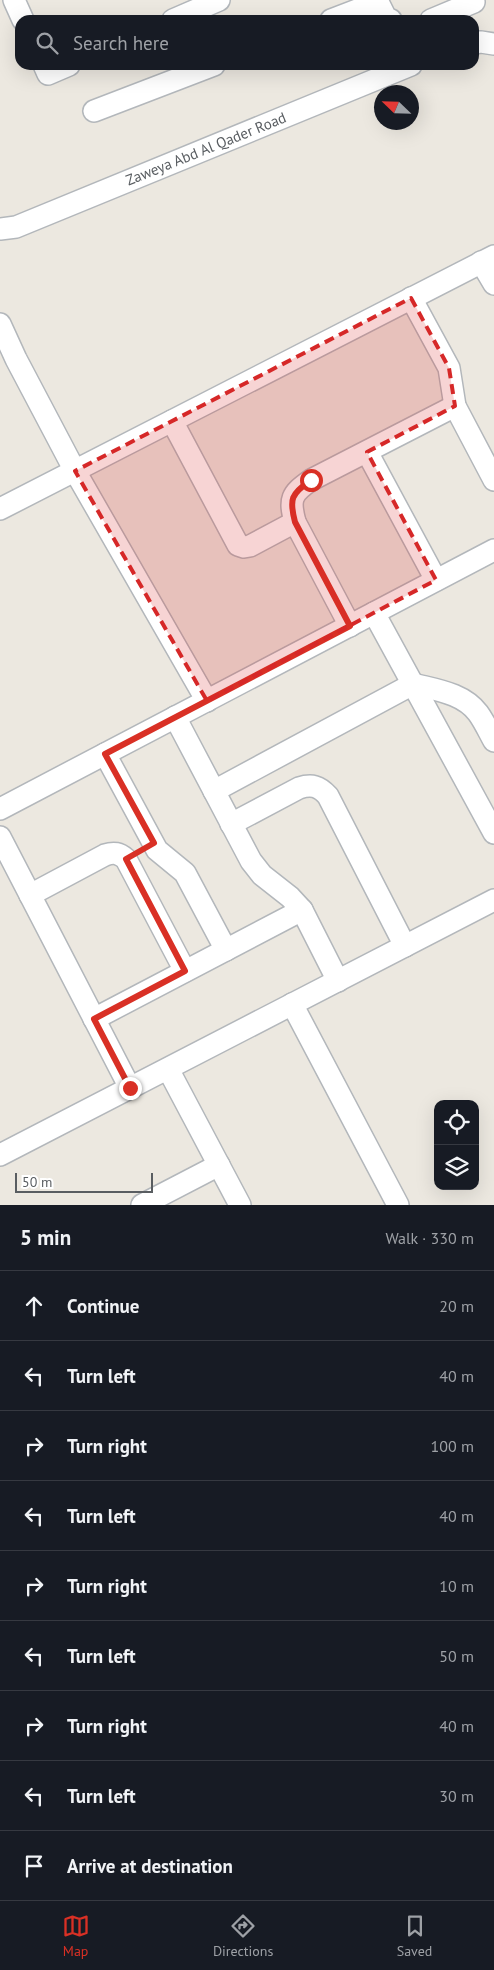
<!DOCTYPE html>
<html lang="en">
<head>
<meta charset="utf-8">
<style>
  :root { --surface:#171b24; --page:#242831; --text:#f1f3f6; --muted:#9ea1a6; --line:#363941; --accent:#d93025 }
  body { margin:0; font-family:"PT Sans",sans-serif; background:var(--page); color:var(--text) }
  .controls { position:absolute; right:15px; bottom:15px; display:grid; overflow:hidden; border-radius:10px; box-shadow:0 5px 20px #0002 }
  .controls button { width:45px; height:45px; display:grid; place-items:center; padding:0; border:0; border-bottom:1px solid var(--line); background:var(--surface); color:var(--text); font:25px sans-serif }
  .compass { position:absolute; left:374px; top:85px; width:45px; height:45px; border-radius:50%; background:var(--surface); box-shadow:0 5px 20px #0002; rotate:293deg }
  .scale { position:absolute; left:15px; bottom:12px; width:138px; box-sizing:border-box; padding-left:5px; border:2px solid #595d61; border-top:0; font-size:14px; line-height:18px; white-space:nowrap; color:#595d61; -webkit-text-stroke:4px #fff; paint-order:stroke }
  .stop { position:absolute; width:15px; height:15px; margin:-11px; border:4px solid #d93025; border-radius:50%; background:#fff }
  .stop.end { background:#d93025; border-color:#fff; box-shadow:0 1px 5px #0008 }
  .list { margin:0; padding:0; list-style:none }
  h2 { display:flex; justify-content:space-between; align-items:center; height:65px; margin:0; padding:0 20px; font-size:21px }
  h2 small { font-size:16px; font-weight:400; color:var(--muted) }
  .list li { display:grid; grid-template-columns:32px 1fr auto; gap:15px; align-items:center; box-sizing:border-box; height:70px; padding:0 20px; border-top:1px solid var(--line) }
  .list b { display:block; font-size:19px; white-space:nowrap }
  .list em { font-size:16px; font-style:normal; color:var(--muted) }
  .icon { flex:none; width:28px; height:28px; fill:none; stroke:currentColor; stroke-width:2; stroke-linecap:round; stroke-linejoin:round }
  .map { position:relative; flex:none; width:494px; height:1205px; overflow:hidden }
  .search { position:absolute; background:var(--surface); box-shadow:0 5px 20px #0002; left:15px; right:15px; top:15px; height:55px; display:flex; align-items:center; gap:12px; box-sizing:border-box; padding:0 18px; border-radius:15px; color:var(--muted); font-size:19px }
  .sheet { height:695px; background:var(--surface) }
  nav { display:flex; justify-content:space-around; align-items:center; box-sizing:border-box; height:70px; border-top:1px solid var(--line); background:var(--surface); font-size:14px; color:var(--muted) }
  nav a { display:grid; justify-items:center; gap:2px }
  nav .on { color:var(--accent) }
  .map>svg:first-child { display:block }
  .lines { fill:none; stroke-linecap:round; stroke-linejoin:round }
  .minor-casing { stroke:#b3b7bb; stroke-width:24 }
  .minor { stroke:#fff; stroke-width:21 }
  .route { stroke:#d93025; stroke-width:6 }
  .marked { fill:#d62828; fill-opacity:0.2; stroke:#d62828; stroke-width:4; stroke-dasharray:10 6; stroke-linejoin:round }
  .labels { text-anchor:middle; stroke-width:4; stroke-linejoin:round; paint-order:stroke }
  .street-label { font-size:15px; fill:#595d61; stroke:#fff }
</style>
</head>
<body>
<div class="map">
<svg width="494" height="1205" viewBox="0 0 494 1205">
  <rect width="100%" height="100%" fill="#ece8e0"/>
  <g class="lines">
    <!-- minor casing -->
    <g class="minor-casing">
      <g id="minor">
        <polyline points="14,0 23,20"/>
        <polyline points="377,0 386,18 391,20"/>
        <polyline points="173,20 219,0"/>
        <polyline points="331,20 378,2"/>
        <polyline points="431,20 474,2"/>
        <polyline points="474,43 481,42 494,44"/>
        <polyline points="44,65 48,74 69,65"/>
        <polyline points="94,111 214,65"/>
        <polyline points="0,229 16,227 411,65"/>
        <polyline points="481,262 494,284"/>
        <polyline points="411,298 449,368 455,406 494,480"/>
        <polyline points="0,324 16,359 75,471 207,701"/>
        <polyline points="172,421 238,545 244,547 250,546 295,522"/>
        <polyline points="367,452 436,580"/>
        <polyline points="0,509 494,256"/>
        <polyline points="374,613 494,833"/>
        <path d="M350 626 295 522C289 499 291 494 311 480L455 406"/>
        <polyline points="175,717 251,861 262,875 290,897 302,910 338,981"/>
        <polyline points="105,754 157,850 185,873 226,950"/>
        <path d="M214 791 413 684C436 690 463 693 478 713 484 721 489 732 494 741"/>
        <polyline points="0,809 494,550"/>
        <path d="M231 824 299 788C312 784 319 786 328 796L405 946"/>
        <polyline points="0,837 130,1088"/>
        <path d="M30 895 105 855C114 852 119 853 126 859L185 971"/>
        <polyline points="292,1004 398,1205"/>
        <polyline points="94,1019 302,910"/>
        <polyline points="168,1069 240,1205"/>
        <polyline points="0,1155 494,900"/>
        <polyline points="142,1205 219,1165"/>
      </g>
    </g>
    <!-- minor -->
    <use href="#minor" class="minor"/>
  </g>
  <g class="lines">
    <!-- route -->
    <path class="route" d="M130 1088 94 1019 185 971 126 859 154 843 105 754 350 626 295 522C289 499 291 494 311 480"/>
  </g>
  <!-- marked area -->
  <path class="marked" d="M411 298 449 368 455 406 367 452 436 580 207 701 75 471Z"/>
  <g class="labels">
    <!-- street labels -->
    <g class="street-label">
      <text transform="translate(206 149) rotate(-22)" y="5">Zaweya Abd Al Qader Road</text>
    </g>
  </g>
</svg>
<div class="controls">
<button><svg class="icon" aria-label="locate" viewBox="0 0 24 24"><circle cx="12" cy="12" r="6"/><path d="M12 2v4M12 18v4M2 12h4M18 12h4"/></svg></button>
<button><svg class="icon" aria-label="layers" viewBox="0 0 24 24"><path d="M12 4l9 5-9 5-9-5zM3 14l9 5 9-5"/></svg></button>
</div>
<svg class="compass" viewBox="-18 -18 36 36"><path d="M0-13l5 13h-10z" fill="#e53935"/><path d="M0 13l5-13h-10z" fill="#9ea1a6"/></svg>
<div class="scale">50 m</div>
<div class="stop" style="left:311px;top:480px"></div>
<div class="stop end" style="left:130px;top:1088px"></div>
<div class="search"><svg class="icon" aria-label="search" viewBox="0 0 24 24"><circle cx="10" cy="10" r="6"/><path d="M15 15l6 6"/></svg>Search here</div>
</div>
<section class="sheet">
<h2>5 min<small>Walk · 330 m</small></h2>
<ul class="list">
<li><svg class="icon" aria-label="ahead" viewBox="0 0 24 24"><path d="M12 20V5M6 11l6-6 6 6"/></svg><div><b>Continue</b></div><em>20 m</em></li>
<li><svg class="icon" aria-label="left" viewBox="0 0 24 24"><path d="M17 20v-9H6M10 6l-5 5 5 5"/></svg><div><b>Turn left</b></div><em>40 m</em></li>
<li><svg class="icon" aria-label="right" viewBox="0 0 24 24"><path d="M7 20v-9h11M14 6l5 5-5 5"/></svg><div><b>Turn right</b></div><em>100 m</em></li>
<li><svg class="icon" aria-label="left" viewBox="0 0 24 24"><path d="M17 20v-9H6M10 6l-5 5 5 5"/></svg><div><b>Turn left</b></div><em>40 m</em></li>
<li><svg class="icon" aria-label="right" viewBox="0 0 24 24"><path d="M7 20v-9h11M14 6l5 5-5 5"/></svg><div><b>Turn right</b></div><em>10 m</em></li>
<li><svg class="icon" aria-label="left" viewBox="0 0 24 24"><path d="M17 20v-9H6M10 6l-5 5 5 5"/></svg><div><b>Turn left</b></div><em>50 m</em></li>
<li><svg class="icon" aria-label="right" viewBox="0 0 24 24"><path d="M7 20v-9h11M14 6l5 5-5 5"/></svg><div><b>Turn right</b></div><em>40 m</em></li>
<li><svg class="icon" aria-label="left" viewBox="0 0 24 24"><path d="M17 20v-9H6M10 6l-5 5 5 5"/></svg><div><b>Turn left</b></div><em>30 m</em></li>
<li><svg class="icon" aria-label="arrive" viewBox="0 0 24 24"><path d="M6 21V4h12l-3 4 3 4H6"/></svg><div><b>Arrive at destination</b></div></li>
</ul>
</section>
<nav>
<a class="on"><svg class="icon" aria-label="map" viewBox="0 0 24 24"><path d="M3 6l6-2 6 2 6-2v14l-6 2-6-2-6 2zM9 4v14M15 6v14"/></svg>Map</a>
<a><svg class="icon" aria-label="directions" viewBox="0 0 24 24"><path d="M12 3l9 9-9 9-9-9zM9 14v-3h6M13 9l2 2-2 2"/></svg>Directions</a>
<a><svg class="icon" aria-label="saved" viewBox="0 0 24 24"><path d="M7 4h10v16l-5-4-5 4z"/></svg>Saved</a>
</nav>
</body>
</html>
